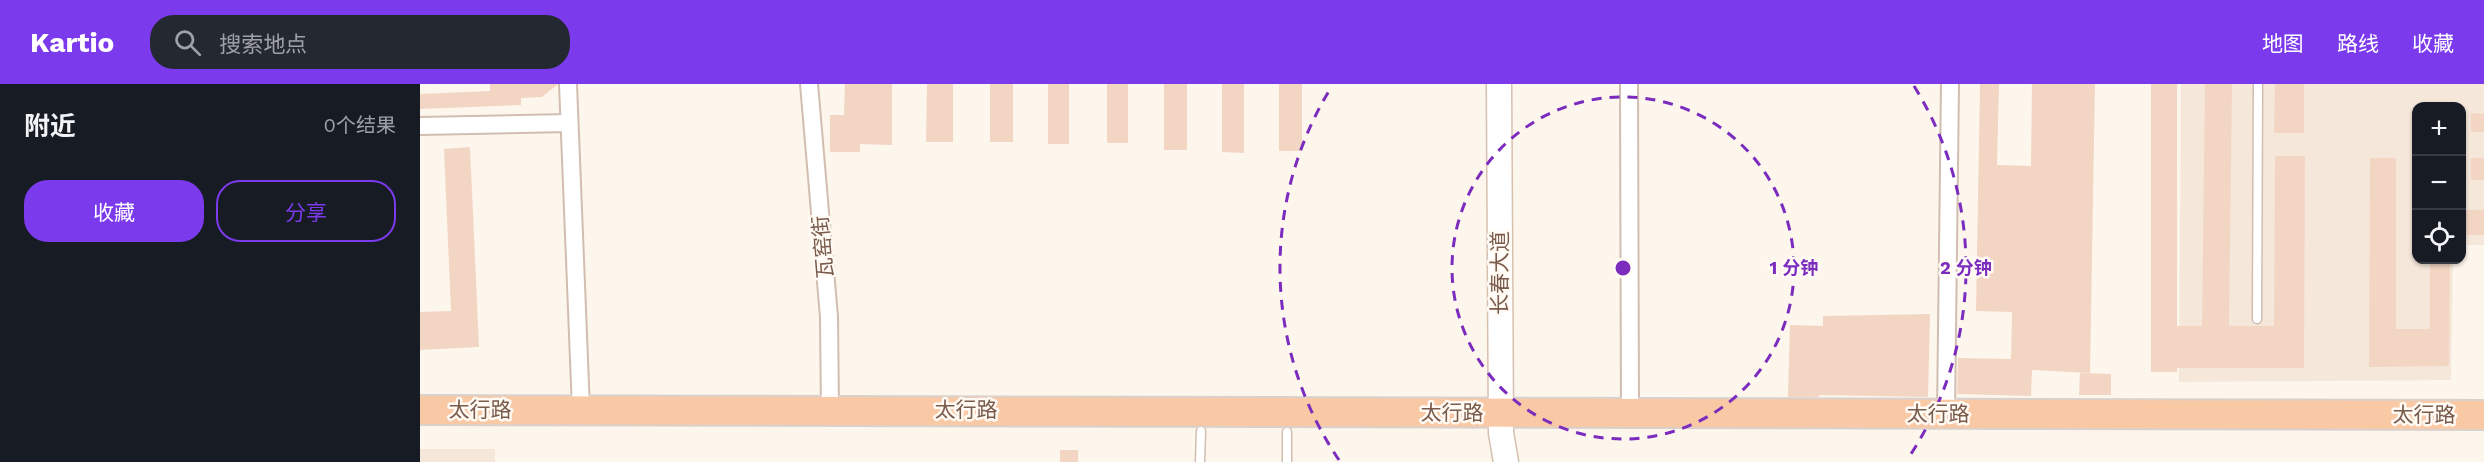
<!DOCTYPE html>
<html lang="zh">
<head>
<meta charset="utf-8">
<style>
  :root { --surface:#171b24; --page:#242831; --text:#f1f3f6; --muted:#9ea1a6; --line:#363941; --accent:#7c3aed }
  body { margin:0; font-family:"Work Sans","Noto Sans SC",sans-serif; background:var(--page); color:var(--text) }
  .controls { position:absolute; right:18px; top:18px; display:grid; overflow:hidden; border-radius:12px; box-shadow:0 2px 4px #0004 }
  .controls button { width:54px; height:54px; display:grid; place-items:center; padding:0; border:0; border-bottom:2px solid var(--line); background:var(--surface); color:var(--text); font:30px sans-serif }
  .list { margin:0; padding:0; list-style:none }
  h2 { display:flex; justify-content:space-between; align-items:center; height:78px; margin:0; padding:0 24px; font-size:26px }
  h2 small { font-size:20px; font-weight:400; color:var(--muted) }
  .actions { display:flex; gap:12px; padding:18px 24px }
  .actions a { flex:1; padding:14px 0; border:2px solid var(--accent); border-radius:24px; text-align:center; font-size:21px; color:var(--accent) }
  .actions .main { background:var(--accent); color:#fff }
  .icon { flex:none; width:33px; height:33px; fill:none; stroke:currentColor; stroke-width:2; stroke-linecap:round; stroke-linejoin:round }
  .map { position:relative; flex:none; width:2064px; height:378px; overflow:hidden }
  header { display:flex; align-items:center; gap:36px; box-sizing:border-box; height:84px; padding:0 30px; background:var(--accent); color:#fff }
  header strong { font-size:28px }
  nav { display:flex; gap:33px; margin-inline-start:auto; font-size:21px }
  .search { width:420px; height:54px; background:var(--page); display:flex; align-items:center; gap:15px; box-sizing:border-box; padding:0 21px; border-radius:24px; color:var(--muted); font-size:22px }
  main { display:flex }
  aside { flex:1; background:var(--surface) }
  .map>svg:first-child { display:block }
  .residential { fill:#f5e8da }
  .building { fill:#f3d5c3 }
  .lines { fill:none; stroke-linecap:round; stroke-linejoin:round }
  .service-casing { stroke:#d1beb0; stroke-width:11 }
  .minor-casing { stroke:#d1beb0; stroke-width:20 }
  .secondary-casing { stroke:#d6c0b0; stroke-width:27 }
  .trunk-casing { stroke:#dad1cd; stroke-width:32 }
  .service { stroke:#fff; stroke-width:8 }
  .minor { stroke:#fff; stroke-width:16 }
  .secondary { stroke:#fff; stroke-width:24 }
  .trunk { stroke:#f9c8a4; stroke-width:28 }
  .ring { fill:none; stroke:#7b2cbf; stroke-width:3; stroke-dasharray:10 8 }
  .labels { text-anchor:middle; stroke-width:5; stroke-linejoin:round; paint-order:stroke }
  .street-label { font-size:21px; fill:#7a5c4d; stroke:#fffaf3 }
  .centre { fill:#7b2cbf; stroke:#fffaf3; stroke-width:3 }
  .ring-label { font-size:18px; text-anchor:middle; font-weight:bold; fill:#7b2cbf; stroke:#fffaf3; stroke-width:5; stroke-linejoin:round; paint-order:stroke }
</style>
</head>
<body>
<header>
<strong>Kartio</strong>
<div class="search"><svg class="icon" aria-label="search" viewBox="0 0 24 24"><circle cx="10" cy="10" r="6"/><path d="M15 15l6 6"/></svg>搜索地点</div>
<nav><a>地图</a><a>路线</a><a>收藏</a></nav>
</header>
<main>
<aside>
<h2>附近<small>0个结果</small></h2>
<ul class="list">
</ul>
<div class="actions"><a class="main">收藏</a><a>分享</a></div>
</aside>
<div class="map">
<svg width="2064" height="378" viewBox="0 0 2064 378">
  <rect width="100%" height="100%" fill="#fdf6ec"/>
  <!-- residential -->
  <g class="residential">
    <polygon points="1761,0 2064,0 2064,161 2042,161 2042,22 1996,22 1996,176 2033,176 2031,296 1759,298"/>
    <rect x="0" y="365" width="75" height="13"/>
  </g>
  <!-- building -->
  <g class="building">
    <polygon points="70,0 138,0 122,13 101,14 101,21 0,25 0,10 70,7"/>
    <polygon points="425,0 472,0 472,61 440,60 440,68 410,68 410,31 424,31"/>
    <polygon points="507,0 533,0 533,58 506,58"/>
    <rect x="570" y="0" width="23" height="58"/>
    <rect x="628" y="0" width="21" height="60"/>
    <rect x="687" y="0" width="21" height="59"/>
    <rect x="744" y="0" width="23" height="66"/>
    <polygon points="802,0 824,0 824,69 802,68"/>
    <rect x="859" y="0" width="23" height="67"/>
    <polygon points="1560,0 1579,0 1577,81 1611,82 1612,0 1675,0 1670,289 1612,286 1611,312 1537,310 1538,274 1591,275 1592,228 1556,227"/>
    <polygon points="1731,0 1757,0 1757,242 1782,242 1785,0 1812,0 1809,242 1854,242 1855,72 1885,72 1884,284 1757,284 1757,288 1731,288"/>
    <polygon points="1855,0 1884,0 1884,49 1854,49"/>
    <polygon points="2051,29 2064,30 2064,48 2051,48"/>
    <polygon points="50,63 59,263 0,266 0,228 31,227 24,65"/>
    <polygon points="1950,74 1976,74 1976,245 2010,245 2010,176 2030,176 2029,282 1949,283"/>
    <rect x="2051" y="74" width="13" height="22"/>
    <rect x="2042" y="126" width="22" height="25"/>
    <polygon points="1510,230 1508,313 1399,311 1399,313 1368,313 1370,241 1403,242 1403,232"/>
    <polygon points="1660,289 1691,290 1691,311 1659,311"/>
    <rect x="640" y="366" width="18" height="12"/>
  </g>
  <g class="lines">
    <!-- service casing -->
    <g class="service-casing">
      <g id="service">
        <polyline points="1837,235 1838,0"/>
        <polyline points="780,378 781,347"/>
        <polyline points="867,378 867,348"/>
      </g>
    </g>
    <!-- minor casing -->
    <g class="minor-casing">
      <g id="minor">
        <polyline points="148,0 161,326"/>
        <polyline points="389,0 409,233 410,326"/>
        <polyline points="1209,0 1210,329"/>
        <polyline points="0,42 149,39"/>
        <polyline points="1526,330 1530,0"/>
      </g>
    </g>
    <!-- secondary casing -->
    <g class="secondary-casing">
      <polyline id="secondary" points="1079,0 1081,349 1086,378"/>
    </g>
    <!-- trunk casing -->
    <g class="trunk-casing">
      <polyline id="trunk" points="0,326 2064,331"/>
    </g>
    <!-- service -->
    <use href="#service" class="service"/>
    <!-- minor -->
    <use href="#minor" class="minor"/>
    <!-- secondary -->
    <use href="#secondary" class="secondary"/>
    <!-- trunk -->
    <use href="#trunk" class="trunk"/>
  </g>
  <!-- distance rings -->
  <g class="ring">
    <circle cx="1203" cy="184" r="171"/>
    <path d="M919 376A343 343 0 0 1 912 2M1494 2A343 343 0 0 1 1487 376"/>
  </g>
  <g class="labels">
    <!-- street labels -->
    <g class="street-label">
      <text transform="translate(403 163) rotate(-95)" y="7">瓦窑街</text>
      <text transform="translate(1080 189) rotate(-90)" y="7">长春大道</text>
      <text x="60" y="333">太行路</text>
      <text x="546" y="333">太行路</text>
      <text x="1032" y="336">太行路</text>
      <text x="1518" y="337">太行路</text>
      <text x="2004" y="338">太行路</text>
    </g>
  </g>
  <circle cx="1203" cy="184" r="9" class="centre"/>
  <g class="ring-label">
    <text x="1374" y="190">1 分钟</text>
    <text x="1546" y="190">2 分钟</text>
  </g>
</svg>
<div class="controls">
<button>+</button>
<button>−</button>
<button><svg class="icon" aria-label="locate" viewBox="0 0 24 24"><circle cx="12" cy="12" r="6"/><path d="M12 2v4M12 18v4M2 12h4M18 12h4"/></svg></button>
</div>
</div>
</main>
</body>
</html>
